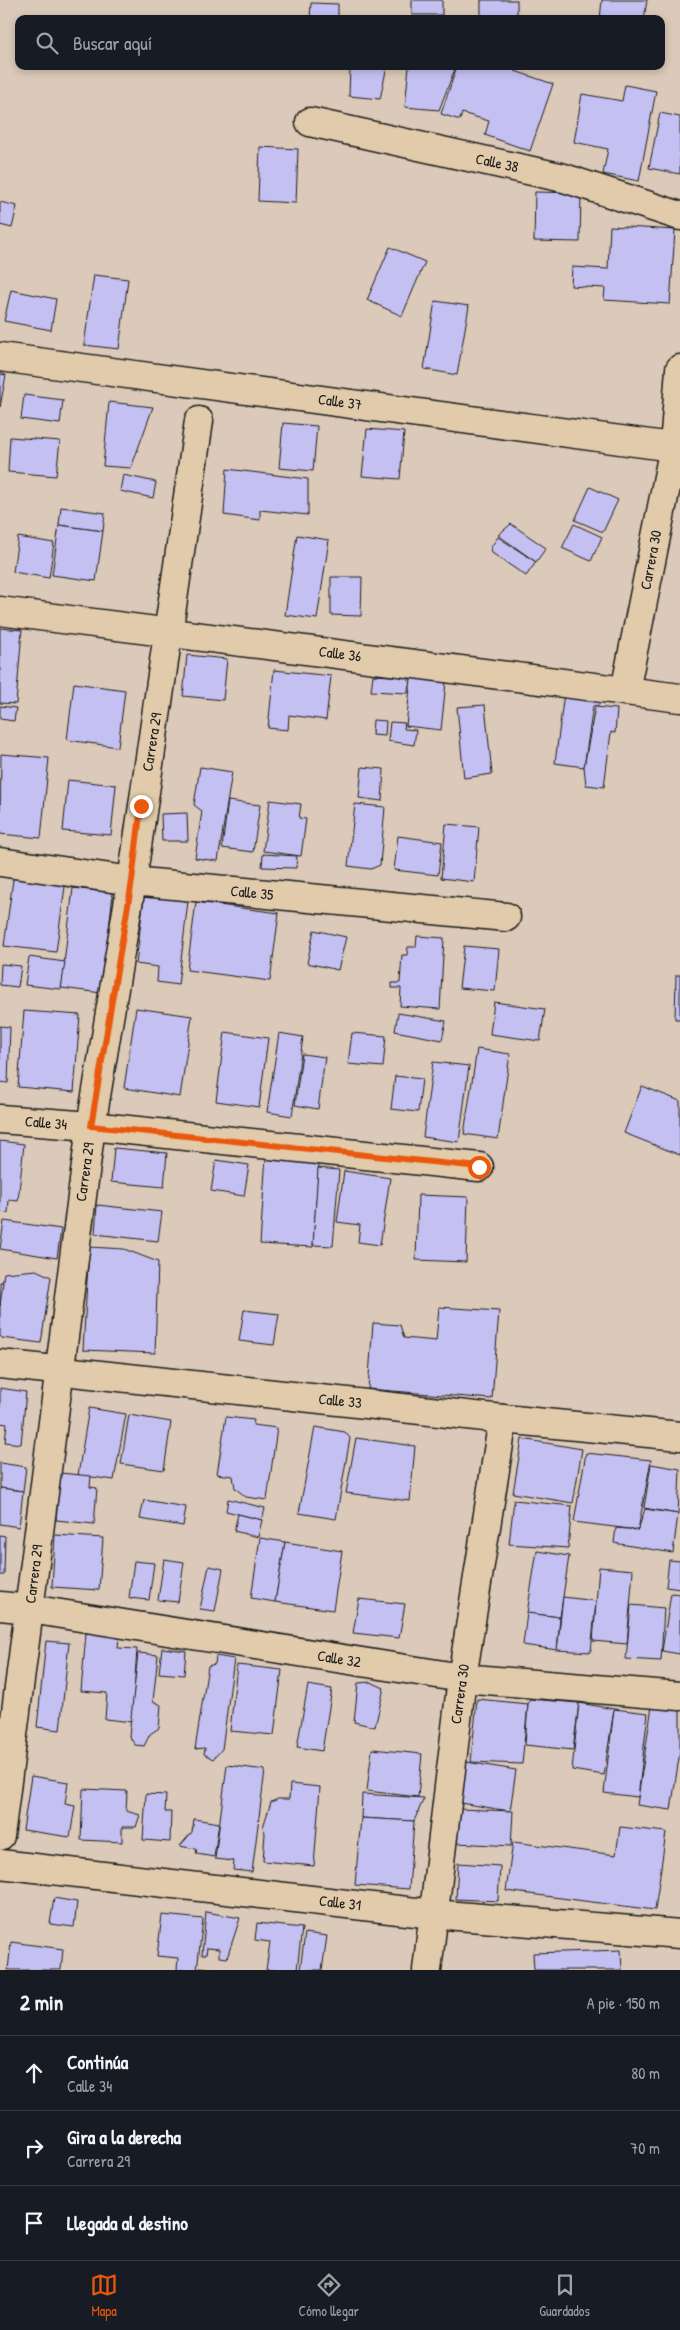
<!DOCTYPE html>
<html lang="es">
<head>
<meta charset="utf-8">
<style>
  :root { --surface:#171b24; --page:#242831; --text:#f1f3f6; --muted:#9ea1a6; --line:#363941; --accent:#ea580c }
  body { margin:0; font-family:"Patrick Hand",sans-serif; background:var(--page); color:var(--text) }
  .stop { position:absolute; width:15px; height:15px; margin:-11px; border:4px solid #ea580c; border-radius:50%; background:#fff }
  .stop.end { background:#ea580c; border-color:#fff; box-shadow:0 1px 5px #0008 }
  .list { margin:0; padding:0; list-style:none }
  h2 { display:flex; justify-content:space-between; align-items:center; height:65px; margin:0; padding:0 20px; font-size:21px }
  h2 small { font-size:16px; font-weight:400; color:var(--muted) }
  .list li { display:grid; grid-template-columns:32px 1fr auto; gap:15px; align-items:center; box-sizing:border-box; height:75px; padding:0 20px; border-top:1px solid var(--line) }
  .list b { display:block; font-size:19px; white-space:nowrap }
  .list p { margin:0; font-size:16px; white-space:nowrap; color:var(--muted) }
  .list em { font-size:16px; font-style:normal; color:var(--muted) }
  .icon { flex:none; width:28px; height:28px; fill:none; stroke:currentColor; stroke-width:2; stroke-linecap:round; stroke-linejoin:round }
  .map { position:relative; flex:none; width:680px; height:1970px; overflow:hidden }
  .search { position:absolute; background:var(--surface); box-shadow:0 2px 8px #0003; left:15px; right:15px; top:15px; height:55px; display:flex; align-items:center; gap:12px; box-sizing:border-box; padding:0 18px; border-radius:10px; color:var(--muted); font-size:19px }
  .sheet { height:290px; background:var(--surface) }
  nav { display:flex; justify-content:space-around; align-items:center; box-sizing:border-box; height:70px; border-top:1px solid var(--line); background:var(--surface); font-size:14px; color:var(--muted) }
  nav a { display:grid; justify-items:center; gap:2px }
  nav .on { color:var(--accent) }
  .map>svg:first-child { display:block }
  .building { fill:#c5c0f2; stroke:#1c1c1c }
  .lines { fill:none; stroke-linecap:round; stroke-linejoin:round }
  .minor-casing { stroke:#1c1c1c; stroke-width:31 }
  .minor { stroke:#e1cbab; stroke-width:28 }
  .route { stroke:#ea580c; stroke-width:6 }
  .labels { text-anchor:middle; stroke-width:4.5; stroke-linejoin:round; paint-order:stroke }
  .street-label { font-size:15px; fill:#1c1c1c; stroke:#e1cbab }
</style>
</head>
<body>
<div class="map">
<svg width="680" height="1970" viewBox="0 0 680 1970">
  <rect width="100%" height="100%" fill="#dbc9b9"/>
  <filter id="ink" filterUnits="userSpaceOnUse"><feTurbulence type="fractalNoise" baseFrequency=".02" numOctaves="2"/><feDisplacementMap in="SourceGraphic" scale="10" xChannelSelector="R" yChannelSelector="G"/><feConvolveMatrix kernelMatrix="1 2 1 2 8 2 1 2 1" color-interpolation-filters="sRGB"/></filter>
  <g filter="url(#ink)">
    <!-- building -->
    <g class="building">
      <rect x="412" y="0" width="30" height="15"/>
      <rect x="481" y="0" width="36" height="19"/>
      <polygon points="602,0 647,0 644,19 600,19"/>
      <polygon points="311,3 338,4 338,19 310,19"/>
      <polygon points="531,16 550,19 530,19"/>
      <polygon points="350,66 387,66 380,99 349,96"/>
      <polygon points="409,66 456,66 439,110 405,107"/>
      <polygon points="457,66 516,66 515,71 553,84 530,151 485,135 489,121 462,113 460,120 441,114"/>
      <polygon points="625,85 656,91 639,181 603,174 608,149 574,142 582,94 622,101"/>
      <polygon points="660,113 680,117 680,174 649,168"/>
      <polygon points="260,147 298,149 296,203 258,201"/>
      <polygon points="535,192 581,193 580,242 534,241"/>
      <polygon points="0,202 17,206 12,228 0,225"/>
      <polygon points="610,226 675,230 670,304 604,300 605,288 571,286 572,267 608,269"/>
      <polygon points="390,247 425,262 402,316 367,300"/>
      <polygon points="94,275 128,279 119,349 84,345"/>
      <polygon points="11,290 56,299 51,330 4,321"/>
      <polygon points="435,301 469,306 457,375 424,369"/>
      <polygon points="0,374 6,375 0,407"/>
      <polygon points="24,395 63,400 60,424 21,419"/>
      <polygon points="109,402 153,407 131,468 103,466"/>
      <polygon points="283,423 317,426 313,471 279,468"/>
      <polygon points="367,429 404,432 400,479 362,476"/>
      <polygon points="10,437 60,441 56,476 8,472"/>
      <polygon points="227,469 308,479 308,515 260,510 260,520 224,515"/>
      <polygon points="123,475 156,482 153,498 120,491"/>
      <polygon points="590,487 618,500 603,532 575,520"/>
      <polygon points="61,507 105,513 103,531 59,525"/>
      <polygon points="511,524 546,548 536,562 498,535"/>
      <polygon points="574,524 602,537 591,561 562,548"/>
      <polygon points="59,525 103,531 96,581 52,575"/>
      <polygon points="297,535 329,540 317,619 285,615"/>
      <polygon points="18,537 54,543 49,578 13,572"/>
      <polygon points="498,537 536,562 526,576 492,553 491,547"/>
      <polygon points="331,577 362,577 361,616 331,615"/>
      <polygon points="0,628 22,630 16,704 0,703"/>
      <polygon points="187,655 227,659 223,700 183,696"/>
      <polygon points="274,670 331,676 326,720 289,715 288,730 268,728"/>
      <polygon points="373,675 409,677 408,693 371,691"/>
      <polygon points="411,678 446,682 441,730 406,726"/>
      <polygon points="74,683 125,690 118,747 67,740"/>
      <polygon points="564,693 600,698 599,705 593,706 584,767 555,763"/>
      <polygon points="485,705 492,774 464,778 457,707"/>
      <polygon points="0,706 16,708 14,721 0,719"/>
      <polygon points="595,707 617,709 615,733 611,732 604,787 586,785 584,767"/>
      <polygon points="373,720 386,721 385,736 372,735"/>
      <polygon points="390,722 405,723 404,729 416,730 414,745 388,741"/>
      <polygon points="1,754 49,758 41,838 0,834"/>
      <polygon points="200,767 232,772 218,861 195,858 202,811 194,805"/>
      <polygon points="362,767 384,769 382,801 359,798"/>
      <polygon points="68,780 116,785 111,835 63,831"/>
      <polygon points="270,800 301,804 299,818 306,819 301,856 263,851"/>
      <polygon points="228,801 260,805 253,852 222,848"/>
      <polygon points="355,804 385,807 380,865 371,869 348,866"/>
      <polygon points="187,813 188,841 162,841 161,814"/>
      <polygon points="446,824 479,827 474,882 441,878"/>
      <polygon points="398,836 442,842 438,875 394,870"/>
      <polygon points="263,854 297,856 296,868 262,867"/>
      <polygon points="14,872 66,879 56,952 4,946"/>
      <polygon points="73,888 113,893 102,993 61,988"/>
      <polygon points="144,895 188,901 178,985 157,982 158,967 136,964"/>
      <polygon points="196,902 279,913 270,981 187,970"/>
      <polygon points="314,930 346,937 338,970 307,963"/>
      <polygon points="417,936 444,938 440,1009 400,1006 401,988 392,988 392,983 400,983 402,955 407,955 408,947 416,947"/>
      <polygon points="464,946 499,949 495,991 459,988"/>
      <polygon points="29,957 65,962 61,989 25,985"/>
      <polygon points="1,964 21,966 18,987 0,985"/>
      <polygon points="676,975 680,975 680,1019 675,1019"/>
      <polygon points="494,1002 545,1009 540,1041 490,1034"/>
      <polygon points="136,1008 192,1016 180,1097 124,1088"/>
      <polygon points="24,1011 80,1015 74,1092 18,1087"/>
      <polygon points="398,1013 446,1021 442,1040 395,1031"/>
      <polygon points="0,1026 10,1027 8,1083 0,1082"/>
      <polygon points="225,1032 268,1038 259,1107 216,1101"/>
      <polygon points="279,1033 303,1037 292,1116 267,1112"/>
      <polygon points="352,1033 386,1036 383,1067 348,1064"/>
      <polygon points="477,1049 510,1054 498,1139 464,1134"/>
      <polygon points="302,1054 325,1057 318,1109 295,1105"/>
      <polygon points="433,1062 469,1066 459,1142 423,1137"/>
      <polygon points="395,1076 422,1079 418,1112 391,1109"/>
      <polygon points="642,1086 680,1101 680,1155 624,1133"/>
      <polygon points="0,1141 24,1144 18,1201 9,1200 8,1213 0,1212"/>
      <polygon points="114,1148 167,1153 164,1187 111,1182"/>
      <polygon points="266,1156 319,1160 313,1247 260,1244"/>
      <polygon points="216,1160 249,1165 244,1196 211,1191"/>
      <polygon points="318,1168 339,1170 333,1246 313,1245"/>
      <polygon points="344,1171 390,1178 380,1245 358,1242 360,1225 337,1222"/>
      <polygon points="418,1195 468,1197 466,1262 416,1260"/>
      <polygon points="97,1205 162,1212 158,1241 95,1234"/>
      <polygon points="4,1221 61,1229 57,1258 0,1249"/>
      <polygon points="89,1247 124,1249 158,1262 155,1353 83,1350"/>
      <polygon points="36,1270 51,1277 41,1343 2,1338 0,1336 0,1298 4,1273"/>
      <polygon points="0,1282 3,1282 0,1306"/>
      <polygon points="439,1307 499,1311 492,1399 368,1389 373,1323 400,1325 404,1338 436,1341"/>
      <polygon points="244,1310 279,1314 274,1345 239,1341"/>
      <polygon points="0,1388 26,1392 21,1444 5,1442 7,1424 0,1423"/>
      <polygon points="89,1408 126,1414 114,1480 78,1475"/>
      <polygon points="129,1415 171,1422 164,1470 121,1464"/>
      <polygon points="226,1417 254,1420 253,1425 277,1428 267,1500 246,1497 235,1488 233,1476 217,1474"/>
      <polygon points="315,1427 345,1432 350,1438 336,1519 299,1513"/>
      <polygon points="356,1438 415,1446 410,1501 346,1493"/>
      <polygon points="522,1439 582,1449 573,1503 513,1493"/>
      <polygon points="586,1453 651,1460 638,1530 574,1522"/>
      <polygon points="0,1463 26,1467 23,1491 0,1488"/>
      <polygon points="651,1464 680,1469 678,1514 644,1508"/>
      <polygon points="60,1473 91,1476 90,1487 97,1488 94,1524 56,1520"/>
      <polygon points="0,1488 23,1491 19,1527 0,1524"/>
      <polygon points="228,1499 265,1508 262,1520 226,1511"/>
      <polygon points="144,1500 186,1507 183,1526 140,1519"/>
      <polygon points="514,1500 572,1506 568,1548 509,1544"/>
      <polygon points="645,1509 678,1514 673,1553 614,1543 616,1528 638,1530"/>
      <polygon points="238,1514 262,1520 258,1537 234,1531"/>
      <polygon points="0,1535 5,1536 4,1575 0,1575"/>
      <polygon points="55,1535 103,1538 99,1590 52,1587"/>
      <polygon points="260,1538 285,1542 275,1602 251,1598"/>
      <polygon points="285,1542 342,1551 333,1610 275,1602"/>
      <polygon points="537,1551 569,1556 560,1617 527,1613"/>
      <polygon points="164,1559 184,1562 178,1602 158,1600"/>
      <polygon points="669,1560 680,1561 680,1589 666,1587"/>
      <polygon points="134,1561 154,1563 149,1600 129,1598"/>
      <polygon points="209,1566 223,1569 215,1611 200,1609"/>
      <polygon points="599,1567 633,1570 627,1644 593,1641"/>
      <polygon points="671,1593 680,1594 680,1654 662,1651"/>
      <polygon points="563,1597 596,1601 591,1652 557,1650"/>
      <polygon points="359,1599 405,1604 399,1638 353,1633"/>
      <polygon points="631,1605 664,1608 661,1661 626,1659"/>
      <polygon points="527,1613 560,1617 557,1650 523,1645"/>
      <polygon points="86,1633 119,1636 118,1648 137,1649 132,1722 105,1719 107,1693 81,1691"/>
      <polygon points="46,1641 69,1643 60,1730 37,1727"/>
      <polygon points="162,1648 186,1651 184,1675 159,1673"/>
      <polygon points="138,1653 158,1655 153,1701 161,1705 159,1728 150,1734 144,1746 135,1745 129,1736"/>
      <polygon points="216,1656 234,1659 222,1749 213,1759 204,1754 205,1748 195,1749 208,1666 215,1664"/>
      <polygon points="237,1665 282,1670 274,1735 230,1731"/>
      <polygon points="371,1682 384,1688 375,1727 354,1722 358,1683"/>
      <polygon points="308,1685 332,1689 322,1751 297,1747"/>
      <polygon points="477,1699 528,1704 522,1764 471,1762"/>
      <polygon points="530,1699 579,1703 573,1750 525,1745 528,1704"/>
      <polygon points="579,1703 614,1709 604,1775 572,1770"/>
      <polygon points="652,1706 680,1710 680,1751 671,1810 637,1805"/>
      <polygon points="614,1709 648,1713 638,1797 604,1793"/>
      <polygon points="372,1749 422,1754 418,1797 367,1791"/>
      <polygon points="466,1762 516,1770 510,1811 460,1803"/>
      <polygon points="227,1765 265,1770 252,1872 233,1870 234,1861 215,1859"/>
      <polygon points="31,1776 68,1782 65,1804 75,1806 70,1837 23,1830"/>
      <polygon points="290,1784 320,1787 314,1866 263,1861 265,1833 263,1827 271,1802 278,1799 289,1799"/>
      <polygon points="83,1789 127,1791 126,1811 140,1815 136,1827 122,1827 122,1842 81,1840"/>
      <polygon points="146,1794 166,1795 165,1812 171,1812 170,1842 143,1840"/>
      <polygon points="362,1794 424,1798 414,1821 361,1818"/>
      <polygon points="459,1809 513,1811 511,1846 457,1843"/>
      <polygon points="361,1818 414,1821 409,1889 355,1885"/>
      <polygon points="194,1819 219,1823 214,1857 197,1854 196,1849 180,1846 192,1832"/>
      <polygon points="620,1827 666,1832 655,1910 506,1891 513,1842 616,1855"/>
      <polygon points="458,1863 500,1866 498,1901 456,1899"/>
      <polygon points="54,1898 77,1902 74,1927 50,1924"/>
      <polygon points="206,1912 240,1918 227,1958 219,1957 219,1949 207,1948 206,1955 202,1955"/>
      <polygon points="162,1915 203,1919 197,1970 177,1970 178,1958 157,1956"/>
      <polygon points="257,1923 302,1928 297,1970 266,1970 270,1942 255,1940"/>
      <polygon points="305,1933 327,1936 322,1970 300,1970"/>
      <polygon points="11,1942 63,1949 61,1970 8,1970"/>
      <polygon points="621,1950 622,1970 534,1970 533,1953"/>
      <polygon points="200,1967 217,1969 200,1970"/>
    </g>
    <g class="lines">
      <!-- minor casing -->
      <g class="minor-casing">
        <g id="minor">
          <polyline points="310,122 564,178 680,216"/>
          <polyline points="0,357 680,448"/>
          <polyline points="0,611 680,698"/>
          <polyline points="625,691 674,447 680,369"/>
          <polyline points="0,862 132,881 506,917"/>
          <polyline points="0,1119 91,1126 479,1167"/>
          <polyline points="0,1364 503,1419 680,1436"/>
          <polyline points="0,1606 30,1609 462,1678 680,1696"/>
          <polyline points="0,1836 91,1126 132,881 199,421"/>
          <polyline points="0,1864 433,1914 680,1934"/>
          <polyline points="427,1970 462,1678 503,1419"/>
        </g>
      </g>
      <!-- minor -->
      <use href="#minor" class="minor"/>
    </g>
  </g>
  <g class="lines" filter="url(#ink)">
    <!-- route -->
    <polyline class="route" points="141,806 132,881 91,1126 479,1167"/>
  </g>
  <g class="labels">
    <!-- street labels -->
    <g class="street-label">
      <text transform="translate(497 163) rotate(12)" y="5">Calle 38</text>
      <text transform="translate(340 402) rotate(8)" y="5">Calle 37</text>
      <text transform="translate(651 560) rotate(-79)" y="5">Carrera 30</text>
      <text transform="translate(340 654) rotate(7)" y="5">Calle 36</text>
      <text transform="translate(152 742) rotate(-81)" y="5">Carrera 29</text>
      <text transform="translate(252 893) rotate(6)" y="5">Calle 35</text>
      <text transform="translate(46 1123) rotate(5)" y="5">Calle 34</text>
      <text transform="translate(85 1172) rotate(-82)" y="5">Carrera 29</text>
      <text transform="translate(340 1401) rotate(6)" y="5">Calle 33</text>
      <text transform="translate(34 1574) rotate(-83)" y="5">Carrera 29</text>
      <text transform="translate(339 1659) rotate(9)" y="5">Calle 32</text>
      <text transform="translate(460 1694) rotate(-82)" y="5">Carrera 30</text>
      <text transform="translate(340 1903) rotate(7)" y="5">Calle 31</text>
    </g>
  </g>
</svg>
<div class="stop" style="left:479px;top:1167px"></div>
<div class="stop end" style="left:141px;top:806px"></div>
<div class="search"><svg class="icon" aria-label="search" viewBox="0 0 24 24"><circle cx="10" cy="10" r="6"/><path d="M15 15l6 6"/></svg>Buscar aquí</div>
</div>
<section class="sheet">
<h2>2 min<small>A pie · 150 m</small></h2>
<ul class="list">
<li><svg class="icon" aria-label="ahead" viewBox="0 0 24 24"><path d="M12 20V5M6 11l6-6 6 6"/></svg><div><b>Continúa</b><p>Calle 34</p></div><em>80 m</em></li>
<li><svg class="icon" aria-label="right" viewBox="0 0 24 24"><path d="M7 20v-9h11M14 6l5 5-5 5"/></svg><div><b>Gira a la derecha</b><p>Carrera 29</p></div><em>70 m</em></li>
<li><svg class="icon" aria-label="arrive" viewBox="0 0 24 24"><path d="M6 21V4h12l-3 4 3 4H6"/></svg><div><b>Llegada al destino</b></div></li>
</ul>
</section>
<nav>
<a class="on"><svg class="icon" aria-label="map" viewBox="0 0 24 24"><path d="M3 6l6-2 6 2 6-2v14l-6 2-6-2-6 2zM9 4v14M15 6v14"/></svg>Mapa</a>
<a><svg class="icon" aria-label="directions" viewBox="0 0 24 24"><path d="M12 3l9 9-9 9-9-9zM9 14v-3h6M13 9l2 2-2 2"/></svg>Cómo llegar</a>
<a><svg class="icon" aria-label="saved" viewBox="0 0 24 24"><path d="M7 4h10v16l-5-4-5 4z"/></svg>Guardados</a>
</nav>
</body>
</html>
